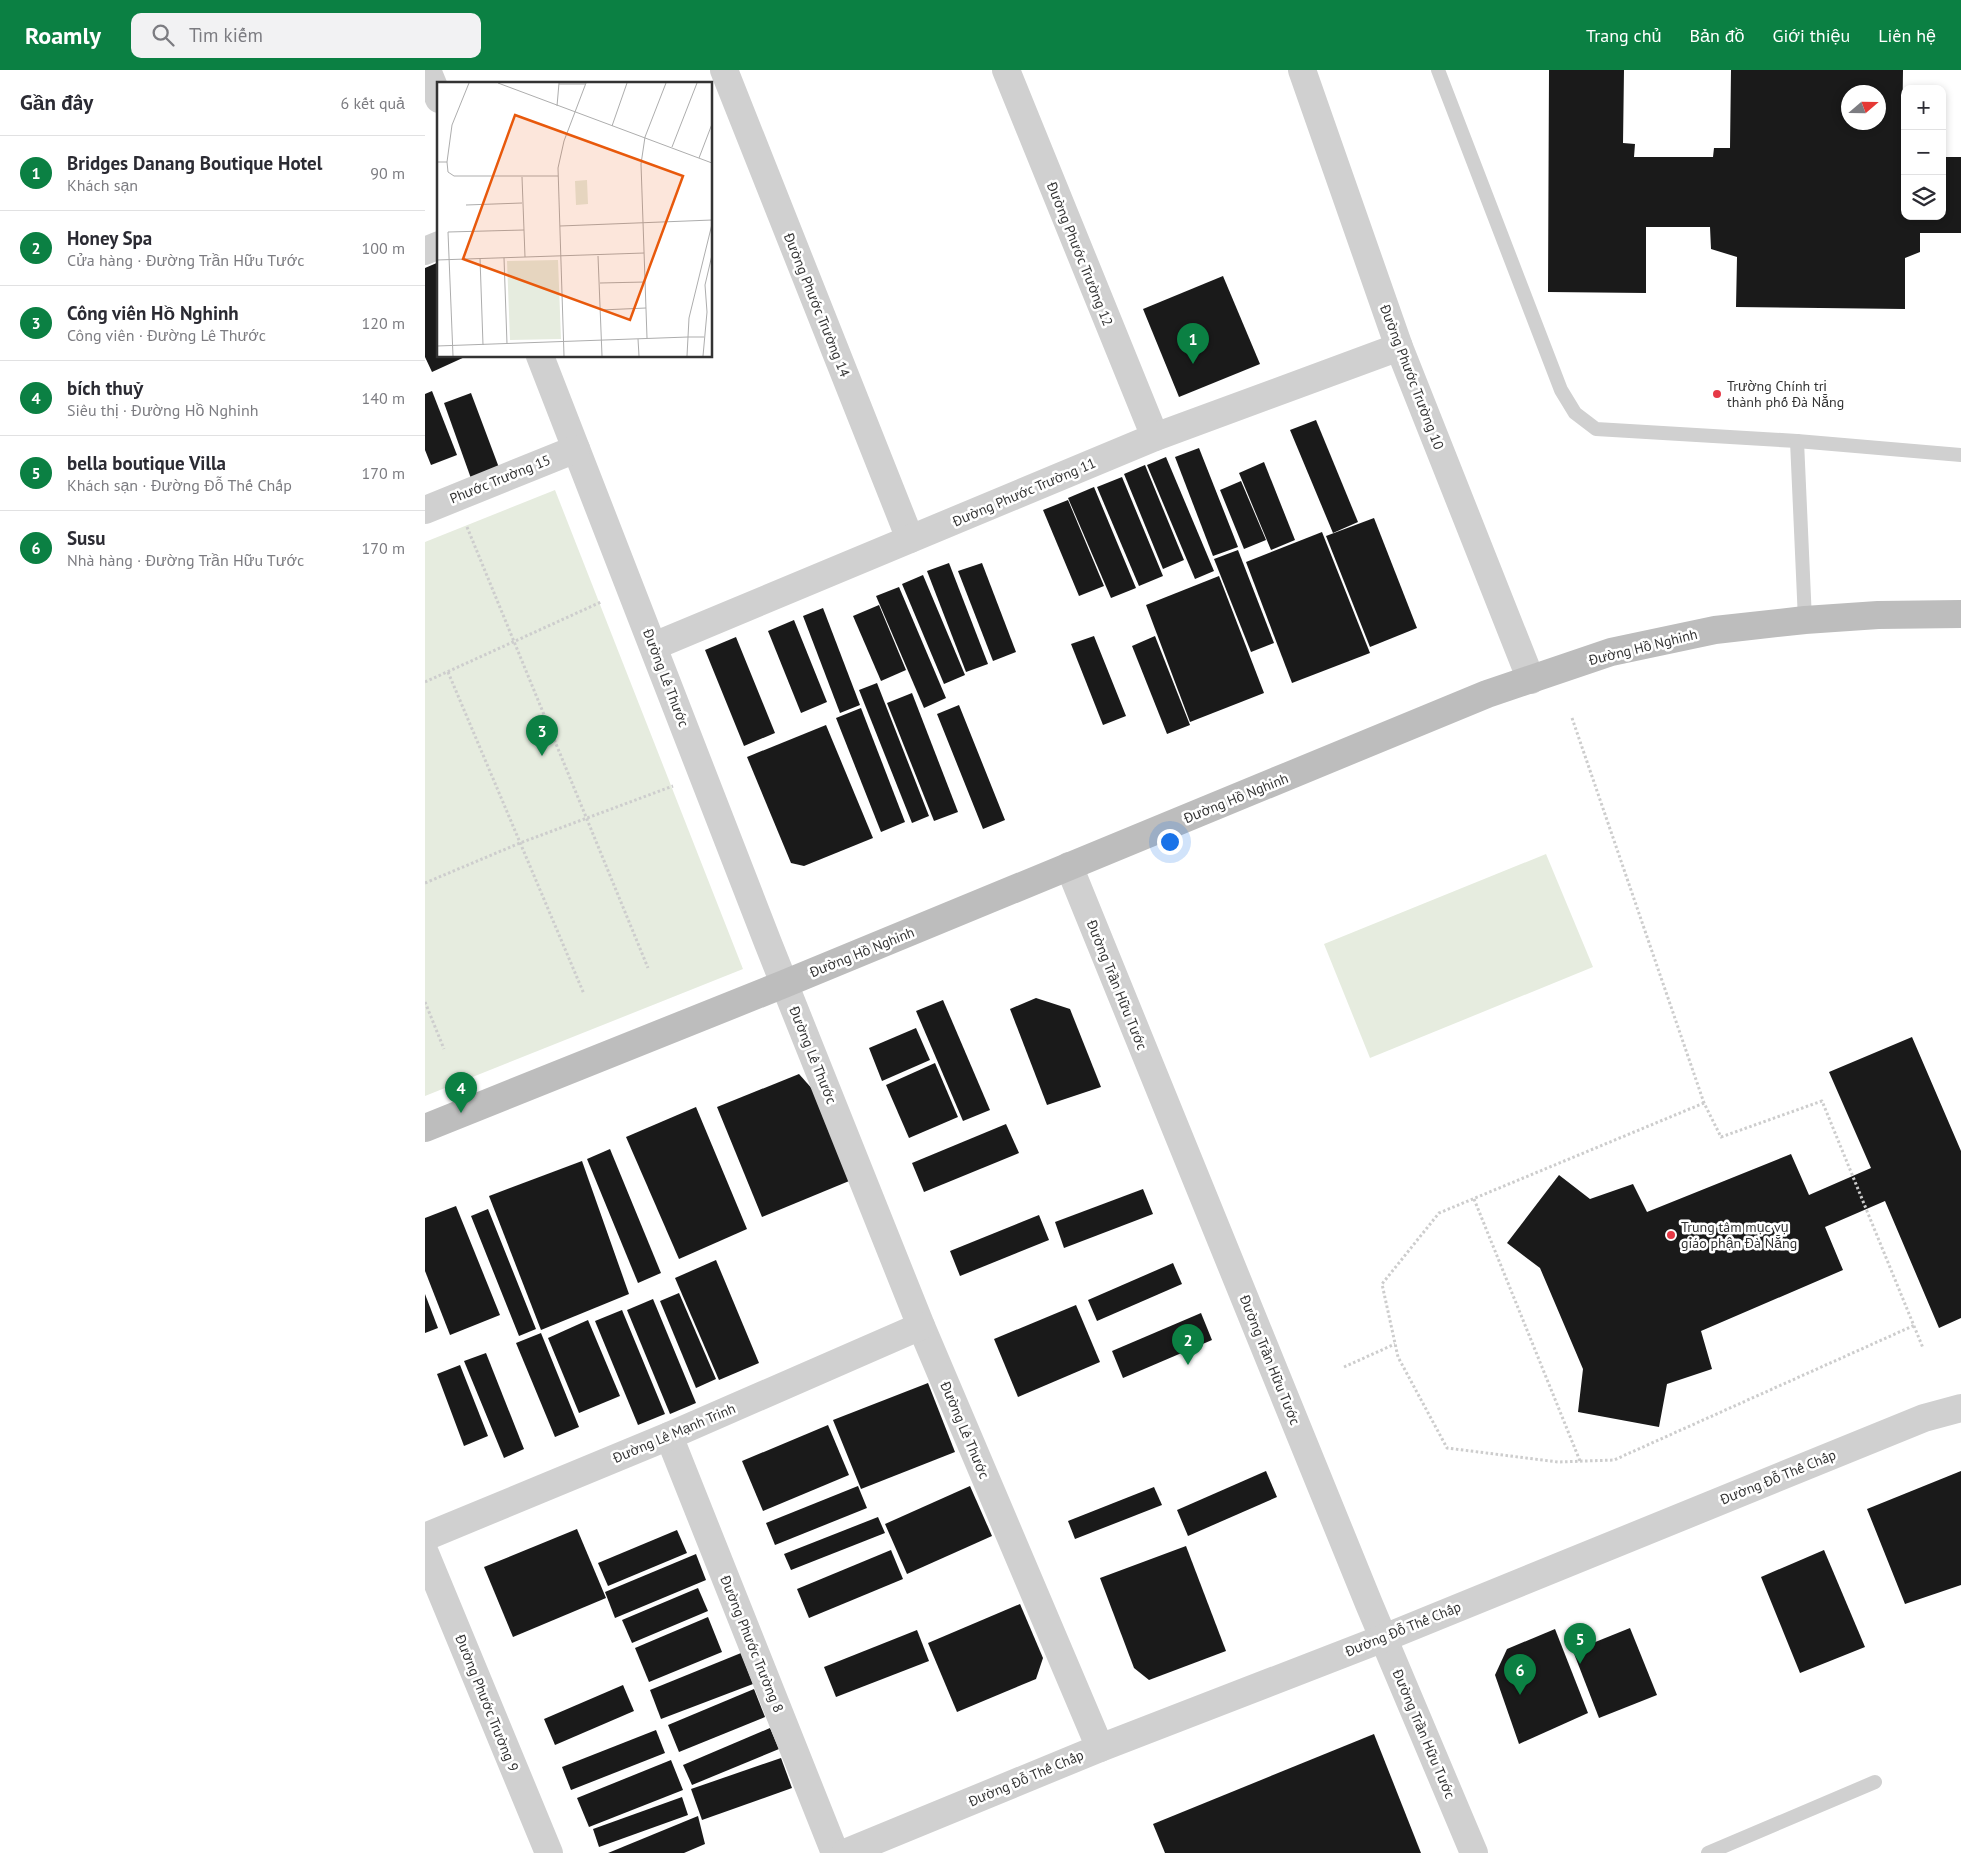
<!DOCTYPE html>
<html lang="vi">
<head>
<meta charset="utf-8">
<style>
  :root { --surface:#fff; --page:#f2f2f3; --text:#2b2b33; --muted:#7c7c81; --line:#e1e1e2; --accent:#0b8043 }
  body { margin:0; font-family:"PT Sans",sans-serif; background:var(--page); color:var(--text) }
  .controls { position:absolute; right:15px; top:15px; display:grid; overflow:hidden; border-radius:10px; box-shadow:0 2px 8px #0003 }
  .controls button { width:45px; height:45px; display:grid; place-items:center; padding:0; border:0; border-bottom:1px solid var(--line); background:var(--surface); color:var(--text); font:25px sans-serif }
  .compass { position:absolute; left:1416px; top:15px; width:45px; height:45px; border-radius:50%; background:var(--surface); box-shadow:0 2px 8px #0003; rotate:70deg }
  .you { position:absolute; left:744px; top:771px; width:18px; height:18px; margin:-12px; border:4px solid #fff; border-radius:50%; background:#1a73e8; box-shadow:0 0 0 8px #1a73e833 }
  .badge { display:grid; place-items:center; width:32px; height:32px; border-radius:50%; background:var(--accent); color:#fff; font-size:16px; font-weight:700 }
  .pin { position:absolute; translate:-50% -41px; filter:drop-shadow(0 1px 2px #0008) }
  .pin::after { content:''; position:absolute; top:26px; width:18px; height:15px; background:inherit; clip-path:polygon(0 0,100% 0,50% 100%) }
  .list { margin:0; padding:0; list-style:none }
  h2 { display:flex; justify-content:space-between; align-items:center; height:65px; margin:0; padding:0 20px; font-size:21px }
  h2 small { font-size:16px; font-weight:400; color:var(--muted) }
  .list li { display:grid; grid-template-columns:32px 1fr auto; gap:15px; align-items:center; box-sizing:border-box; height:75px; padding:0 20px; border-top:1px solid var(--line) }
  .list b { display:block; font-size:19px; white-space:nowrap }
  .list p { margin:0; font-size:16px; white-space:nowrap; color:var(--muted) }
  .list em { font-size:16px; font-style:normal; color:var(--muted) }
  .icon { flex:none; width:28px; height:28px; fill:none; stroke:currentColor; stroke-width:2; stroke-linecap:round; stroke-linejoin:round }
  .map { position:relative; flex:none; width:1536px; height:1783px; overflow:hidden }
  header { display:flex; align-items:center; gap:30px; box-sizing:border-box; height:70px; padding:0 25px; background:var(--accent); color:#fff }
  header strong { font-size:24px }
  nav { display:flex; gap:28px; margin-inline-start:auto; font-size:18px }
  .search { width:350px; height:45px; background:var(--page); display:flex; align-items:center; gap:12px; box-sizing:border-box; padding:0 18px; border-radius:10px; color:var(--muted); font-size:19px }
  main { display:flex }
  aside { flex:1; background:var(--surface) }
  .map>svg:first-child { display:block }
  .green { fill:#e6ecdf }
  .building { fill:#1a1a1a; fill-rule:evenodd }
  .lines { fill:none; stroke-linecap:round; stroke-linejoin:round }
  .path { stroke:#cdcdcd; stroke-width:3; stroke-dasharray:2.5 2.5; stroke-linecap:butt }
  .lane { stroke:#d0d0d0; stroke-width:14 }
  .street { stroke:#d0d0d0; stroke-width:28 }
  .secondary { stroke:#bdbdbd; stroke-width:28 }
  .poi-dot { fill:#e63946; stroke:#fff; stroke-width:2 }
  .labels { text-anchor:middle; stroke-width:5; stroke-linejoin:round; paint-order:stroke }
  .street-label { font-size:14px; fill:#333; stroke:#fff }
  .poi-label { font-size:14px; fill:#333; stroke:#fff; text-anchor:start }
  .inset-road { fill:none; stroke:#adadad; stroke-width:1 }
  .view { fill:#e8590c; fill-opacity:0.15; stroke:#e8590c; stroke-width:2.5 }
  .inset-edge { fill:none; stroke:#333; stroke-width:2.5 }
</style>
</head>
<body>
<header>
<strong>Roamly</strong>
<div class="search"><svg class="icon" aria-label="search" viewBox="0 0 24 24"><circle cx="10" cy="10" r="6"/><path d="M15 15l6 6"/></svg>Tìm kiếm</div>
<nav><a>Trang chủ</a><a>Bản đồ</a><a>Giới thiệu</a><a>Liên hệ</a></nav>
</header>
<main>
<aside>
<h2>Gần đây<small>6 kết quả</small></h2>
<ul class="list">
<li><span class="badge">1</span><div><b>Bridges Danang Boutique Hotel</b><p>Khách sạn</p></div><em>90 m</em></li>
<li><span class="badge">2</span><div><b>Honey Spa</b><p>Cửa hàng · Đường Trần Hữu Tước</p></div><em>100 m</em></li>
<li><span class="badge">3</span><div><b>Công viên Hồ Nghinh</b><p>Công viên · Đường Lê Thước</p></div><em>120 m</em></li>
<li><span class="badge">4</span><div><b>bích thuỷ</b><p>Siêu thị · Đường Hồ Nghinh</p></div><em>140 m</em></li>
<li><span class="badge">5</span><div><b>bella boutique Villa</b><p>Khách sạn · Đường Đỗ Thế Chấp</p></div><em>170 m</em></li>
<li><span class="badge">6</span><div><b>Susu</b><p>Nhà hàng · Đường Trần Hữu Tước</p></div><em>170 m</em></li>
</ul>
</aside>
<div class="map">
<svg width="1536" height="1783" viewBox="0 0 1536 1783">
  <rect width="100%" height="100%" fill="#fff"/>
  <!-- green -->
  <g class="green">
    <polygon points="130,420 318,899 0,1026 0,472"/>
    <polygon points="1121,784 1168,897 945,988 899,874"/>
  </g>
  <!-- building -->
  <g class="building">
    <path d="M1124 0H1199L1198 73 1210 74 1209 87H1288L1289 78H1305L1306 0H1478L1477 79H1480V146H1517V87H1536V163H1495V182L1480 188V239L1311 237 1312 187 1286 179 1285 157H1221V223L1123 222ZM1424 22H1454V52H1424Z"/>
    <polygon points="14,192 14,286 42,286 7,302 0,287 0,198"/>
    <polygon points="798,206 835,294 754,327 718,239"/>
    <polygon points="7,321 32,385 6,395 0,380 0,324"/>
    <polygon points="46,323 76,403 48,414 19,333"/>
    <polygon points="891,350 933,452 908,463 865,360"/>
    <polygon points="774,378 813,477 788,486 750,387"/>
    <polygon points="741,387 789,501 770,509 722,395"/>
    <polygon points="839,392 870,470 846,480 814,403"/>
    <polygon points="720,395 759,490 738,499 699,404"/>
    <polygon points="697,407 738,506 714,516 672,417"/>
    <polygon points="816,411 841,470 819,479 795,420"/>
    <polygon points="669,417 711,518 686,528 643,428"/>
    <polygon points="643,430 679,516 654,526 618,440"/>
    <polygon points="949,448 992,558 945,577 901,466"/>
    <polygon points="897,462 945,583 867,613 821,492"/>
    <polygon points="813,480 849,573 826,582 789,489"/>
    <polygon points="524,493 563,594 541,602 502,501"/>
    <polygon points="557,493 591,582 568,591 533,501"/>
    <polygon points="498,505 540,605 519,614 477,514"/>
    <polygon points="794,506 839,623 765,652 721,535"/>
    <polygon points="474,517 521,628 499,638 451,526"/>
    <polygon points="454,535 481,600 456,611 428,546"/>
    <polygon points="398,538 435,635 415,643 378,546"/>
    <polygon points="369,550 402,632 376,643 343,561"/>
    <polygon points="669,566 701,646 678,655 646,574"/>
    <polygon points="730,566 765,655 742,664 707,576"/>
    <polygon points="311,567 350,663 319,676 280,580"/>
    <polygon points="452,613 504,746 487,753 434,620"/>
    <polygon points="487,623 533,742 509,751 462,633"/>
    <polygon points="534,635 580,750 558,759 512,644"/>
    <polygon points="436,638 480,752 456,762 411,648"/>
    <polygon points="401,655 448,768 379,796 366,793 322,687"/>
    <polygon points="611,928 645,939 676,1017 622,1035 585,939"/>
    <polygon points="518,930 565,1040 538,1051 491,941"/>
    <polygon points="491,958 505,990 457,1011 444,978"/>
    <polygon points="1487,967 1536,1081 1536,1248 1514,1258 1460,1131 1400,1157 1418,1200 1276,1261 1287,1299 1242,1314 1234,1357 1153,1342 1158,1299 1115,1198 1082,1173 1134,1105 1165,1129 1208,1114 1222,1142 1366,1084 1384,1125 1446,1098 1404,1002"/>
    <polygon points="510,993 533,1047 484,1068 461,1015"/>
    <polygon points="374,1004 397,1030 429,1109 337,1147 292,1037"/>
    <polygon points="271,1037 322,1159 254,1189 201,1067"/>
    <polygon points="581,1054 594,1083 499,1122 487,1093"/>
    <polygon points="185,1079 236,1203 213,1213 162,1089"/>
    <polygon points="157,1091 204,1224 116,1260 64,1126"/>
    <polygon points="718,1119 728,1144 639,1178 630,1152"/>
    <polygon points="31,1136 75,1245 25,1265 0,1201 0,1148"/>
    <polygon points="63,1139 111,1259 94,1266 46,1146"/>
    <polygon points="614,1145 624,1170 535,1206 525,1181"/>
    <polygon points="291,1190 334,1293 294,1310 250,1208"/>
    <polygon points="748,1193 757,1214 672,1251 663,1230"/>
    <polygon points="254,1223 291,1309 271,1318 235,1231"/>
    <polygon points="0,1224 13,1258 0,1263"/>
    <polygon points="228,1229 271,1333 245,1344 202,1240"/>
    <polygon points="651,1235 675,1292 593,1327 569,1269"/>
    <polygon points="197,1240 240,1344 213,1355 170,1251"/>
    <polygon points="776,1243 787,1270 698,1308 687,1281"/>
    <polygon points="163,1250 195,1326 154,1343 123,1268"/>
    <polygon points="116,1263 154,1357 130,1367 91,1273"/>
    <polygon points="61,1283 99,1379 79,1388 39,1291"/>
    <polygon points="35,1295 63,1366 39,1376 12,1304"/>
    <polygon points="503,1313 530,1382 436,1419 408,1350"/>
    <polygon points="403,1355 424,1405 338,1441 317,1391"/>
    <polygon points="841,1401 852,1427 763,1466 752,1440"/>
    <polygon points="1536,1401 1536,1515 1480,1534 1442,1439"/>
    <polygon points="433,1416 442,1438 350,1475 341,1453"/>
    <polygon points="545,1416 567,1466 482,1504 460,1454"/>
    <polygon points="729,1417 737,1435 650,1469 643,1451"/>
    <polygon points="453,1447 460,1463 366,1500 359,1484"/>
    <polygon points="152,1459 181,1528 88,1567 59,1497"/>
    <polygon points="252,1460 262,1483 183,1516 173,1493"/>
    <polygon points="761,1476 801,1581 724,1610 709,1598 675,1508"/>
    <polygon points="466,1480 478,1509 384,1548 372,1519"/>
    <polygon points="1399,1480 1440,1577 1375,1603 1336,1507"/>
    <polygon points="271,1484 281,1510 190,1548 180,1522"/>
    <polygon points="273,1518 283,1541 207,1573 197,1550"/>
    <polygon points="595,1534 618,1588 611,1609 532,1642 503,1573"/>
    <polygon points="283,1547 297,1582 224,1612 210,1578"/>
    <polygon points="1205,1558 1232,1625 1174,1648 1148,1581"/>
    <polygon points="1130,1559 1163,1643 1094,1674 1070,1605 1082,1579"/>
    <polygon points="492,1560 504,1591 411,1627 399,1597"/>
    <polygon points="316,1583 328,1614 236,1649 225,1620"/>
    <polygon points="198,1615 209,1641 130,1675 119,1649"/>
    <polygon points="329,1619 340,1647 254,1682 243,1655"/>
    <polygon points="345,1658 354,1679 267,1715 258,1695"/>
    <polygon points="231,1660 240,1683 146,1720 137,1697"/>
    <polygon points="949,1664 996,1783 740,1783 728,1754"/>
    <polygon points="356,1688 367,1718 277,1750 266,1719"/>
    <polygon points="246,1690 258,1720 164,1757 152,1728"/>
    <polygon points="257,1727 263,1745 174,1777 168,1759"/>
    <polygon points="273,1746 280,1774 259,1783 183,1783"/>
  </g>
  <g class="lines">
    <!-- path -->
    <g class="path">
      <polyline points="42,457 223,898"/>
      <polyline points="23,602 159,924"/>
      <polyline points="0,612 176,532"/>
      <polyline points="1147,648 1279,1033 1296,1067 1397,1031 1498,1278"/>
      <polyline points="0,813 95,773 248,716"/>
      <polyline points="0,932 19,979"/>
      <polyline points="1279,1033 1014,1143 957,1214 973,1287 1022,1378 1133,1392 1189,1390 1490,1255"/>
      <polyline points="1049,1129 1155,1391"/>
      <polyline points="919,1297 970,1274"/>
    </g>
    <!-- lane -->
    <g class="lane">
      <polyline points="1013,0 1136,320 1150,343 1171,359 1372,371 1536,385"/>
      <polyline points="1372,371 1380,550"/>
      <polyline points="1283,1783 1450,1712"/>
    </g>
    <!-- street -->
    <g class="street">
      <polyline points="2,0 14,29"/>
      <polyline points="299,0 485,469"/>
      <polyline points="581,0 730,367"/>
      <polyline points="877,0 974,277 1106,610"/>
      <polyline points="0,181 14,175"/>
      <polyline points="115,286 343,873 496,1256 675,1678"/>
      <polyline points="0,440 151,379"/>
      <polyline points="229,576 730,367 974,277"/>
      <polyline points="644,796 944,1534 1049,1783"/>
      <polyline points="244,1366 410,1783"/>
      <polyline points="0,1467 244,1366 496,1256"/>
      <polyline points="0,1483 124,1783"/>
      <polyline points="420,1783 675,1678 959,1568 1499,1348 1536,1338"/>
    </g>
    <!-- secondary -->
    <polyline class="secondary" points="0,1058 359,914 1062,624 1186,582 1290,560 1380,550 1453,545 1536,544"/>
  </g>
  <!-- markers -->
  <g class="poi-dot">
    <circle cx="1292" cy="324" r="5"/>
    <circle cx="1246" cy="1165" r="5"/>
  </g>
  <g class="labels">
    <!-- street labels -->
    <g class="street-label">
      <text transform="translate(655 184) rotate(68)" y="5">Đường Phước Trường 12</text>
      <text transform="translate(392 235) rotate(68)" y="5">Đường Phước Trường 14</text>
      <text transform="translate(987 307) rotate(69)" y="5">Đường Phước Trường 10</text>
      <text transform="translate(75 409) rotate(-22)" y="5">Phước Trường 15</text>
      <text transform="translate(599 422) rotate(-23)" y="5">Đường Phước Trường 11</text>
      <text transform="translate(1218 577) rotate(-14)" y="5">Đường Hồ Nghinh</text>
      <text transform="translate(241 608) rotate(69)" y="5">Đường Lê Thước</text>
      <text transform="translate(811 728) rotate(-22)" y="5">Đường Hồ Nghinh</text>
      <text transform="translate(437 882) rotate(-22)" y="5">Đường Hồ Nghinh</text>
      <text transform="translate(692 915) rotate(68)" y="5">Đường Trần Hữu Tước</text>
      <text transform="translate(388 985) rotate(68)" y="5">Đường Lê Thước</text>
      <text transform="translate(845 1290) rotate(68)" y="5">Đường Trần Hữu Tước</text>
      <text transform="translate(540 1360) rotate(67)" y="5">Đường Lê Thước</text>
      <text transform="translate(249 1363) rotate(-23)" y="5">Đường Lê Mạnh Trinh</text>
      <text transform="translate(1353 1407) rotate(-22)" y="5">Đường Đỗ Thế Chấp</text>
      <text transform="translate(978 1559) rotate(-22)" y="5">Đường Đỗ Thế Chấp</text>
      <text transform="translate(327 1574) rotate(68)" y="5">Đường Phước Trường 8</text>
      <text transform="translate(62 1633) rotate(68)" y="5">Đường Phước Trường 9</text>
      <text transform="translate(999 1664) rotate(67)" y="5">Đường Trần Hữu Tước</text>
      <text transform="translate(601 1708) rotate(-23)" y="5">Đường Đỗ Thế Chấp</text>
    </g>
    <!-- poi labels -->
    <g class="poi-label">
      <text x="1302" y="321">Trường Chính trị<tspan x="1302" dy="16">thành phố Đà Nẵng</tspan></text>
      <text x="1256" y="1162">Trung tâm mục vụ<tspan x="1256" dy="16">giáo phận Đà Nẵng</tspan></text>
    </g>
  </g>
  <!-- overview -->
  <g transform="translate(12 12)">
    <rect width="275" height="275" fill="#fff"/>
    <path d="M150 98 151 122 139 123 138 99ZM121 178 124 257 73 258 70 179Z" fill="#e6ecdf"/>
    <path class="inset-road" d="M61 1 275 81M122 2H148M120 24 122 1M175 44 190 1M235 65 260 1M262 76 275 42M0 80H10L11 90 17 94H121M10 80 15 43 32 1M85 95 88 175M29 123 85 121M123 144 275 138M161 174 165 274M43 176 46 263M67 176 70 262M0 178 207 171M163 201 208 200M164 228 209 226M251 255H267M210 256 204 82 208 55 229 1M201 257 202 274M0 264 251 255M16 274 11 150 87 148M127 274 121 86 127 59 149 1M250 274 252 236 275 142M266 274 270 230 268 203 275 173"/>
    <path class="view" d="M78 33 246 94 193 238 26 177Z"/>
    <rect width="275" height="275" class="inset-edge"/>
  </g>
</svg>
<div class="controls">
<button>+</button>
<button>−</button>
<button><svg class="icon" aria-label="layers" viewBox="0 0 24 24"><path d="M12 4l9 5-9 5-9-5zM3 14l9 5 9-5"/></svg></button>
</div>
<svg class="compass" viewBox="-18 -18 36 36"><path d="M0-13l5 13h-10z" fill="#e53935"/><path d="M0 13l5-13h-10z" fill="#7c7c81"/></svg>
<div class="you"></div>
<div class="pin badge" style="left:768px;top:294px">1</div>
<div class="pin badge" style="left:763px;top:1295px">2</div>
<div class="pin badge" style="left:117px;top:686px">3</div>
<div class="pin badge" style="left:36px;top:1043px">4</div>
<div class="pin badge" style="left:1155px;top:1594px">5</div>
<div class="pin badge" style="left:1095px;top:1625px">6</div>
</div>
</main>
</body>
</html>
